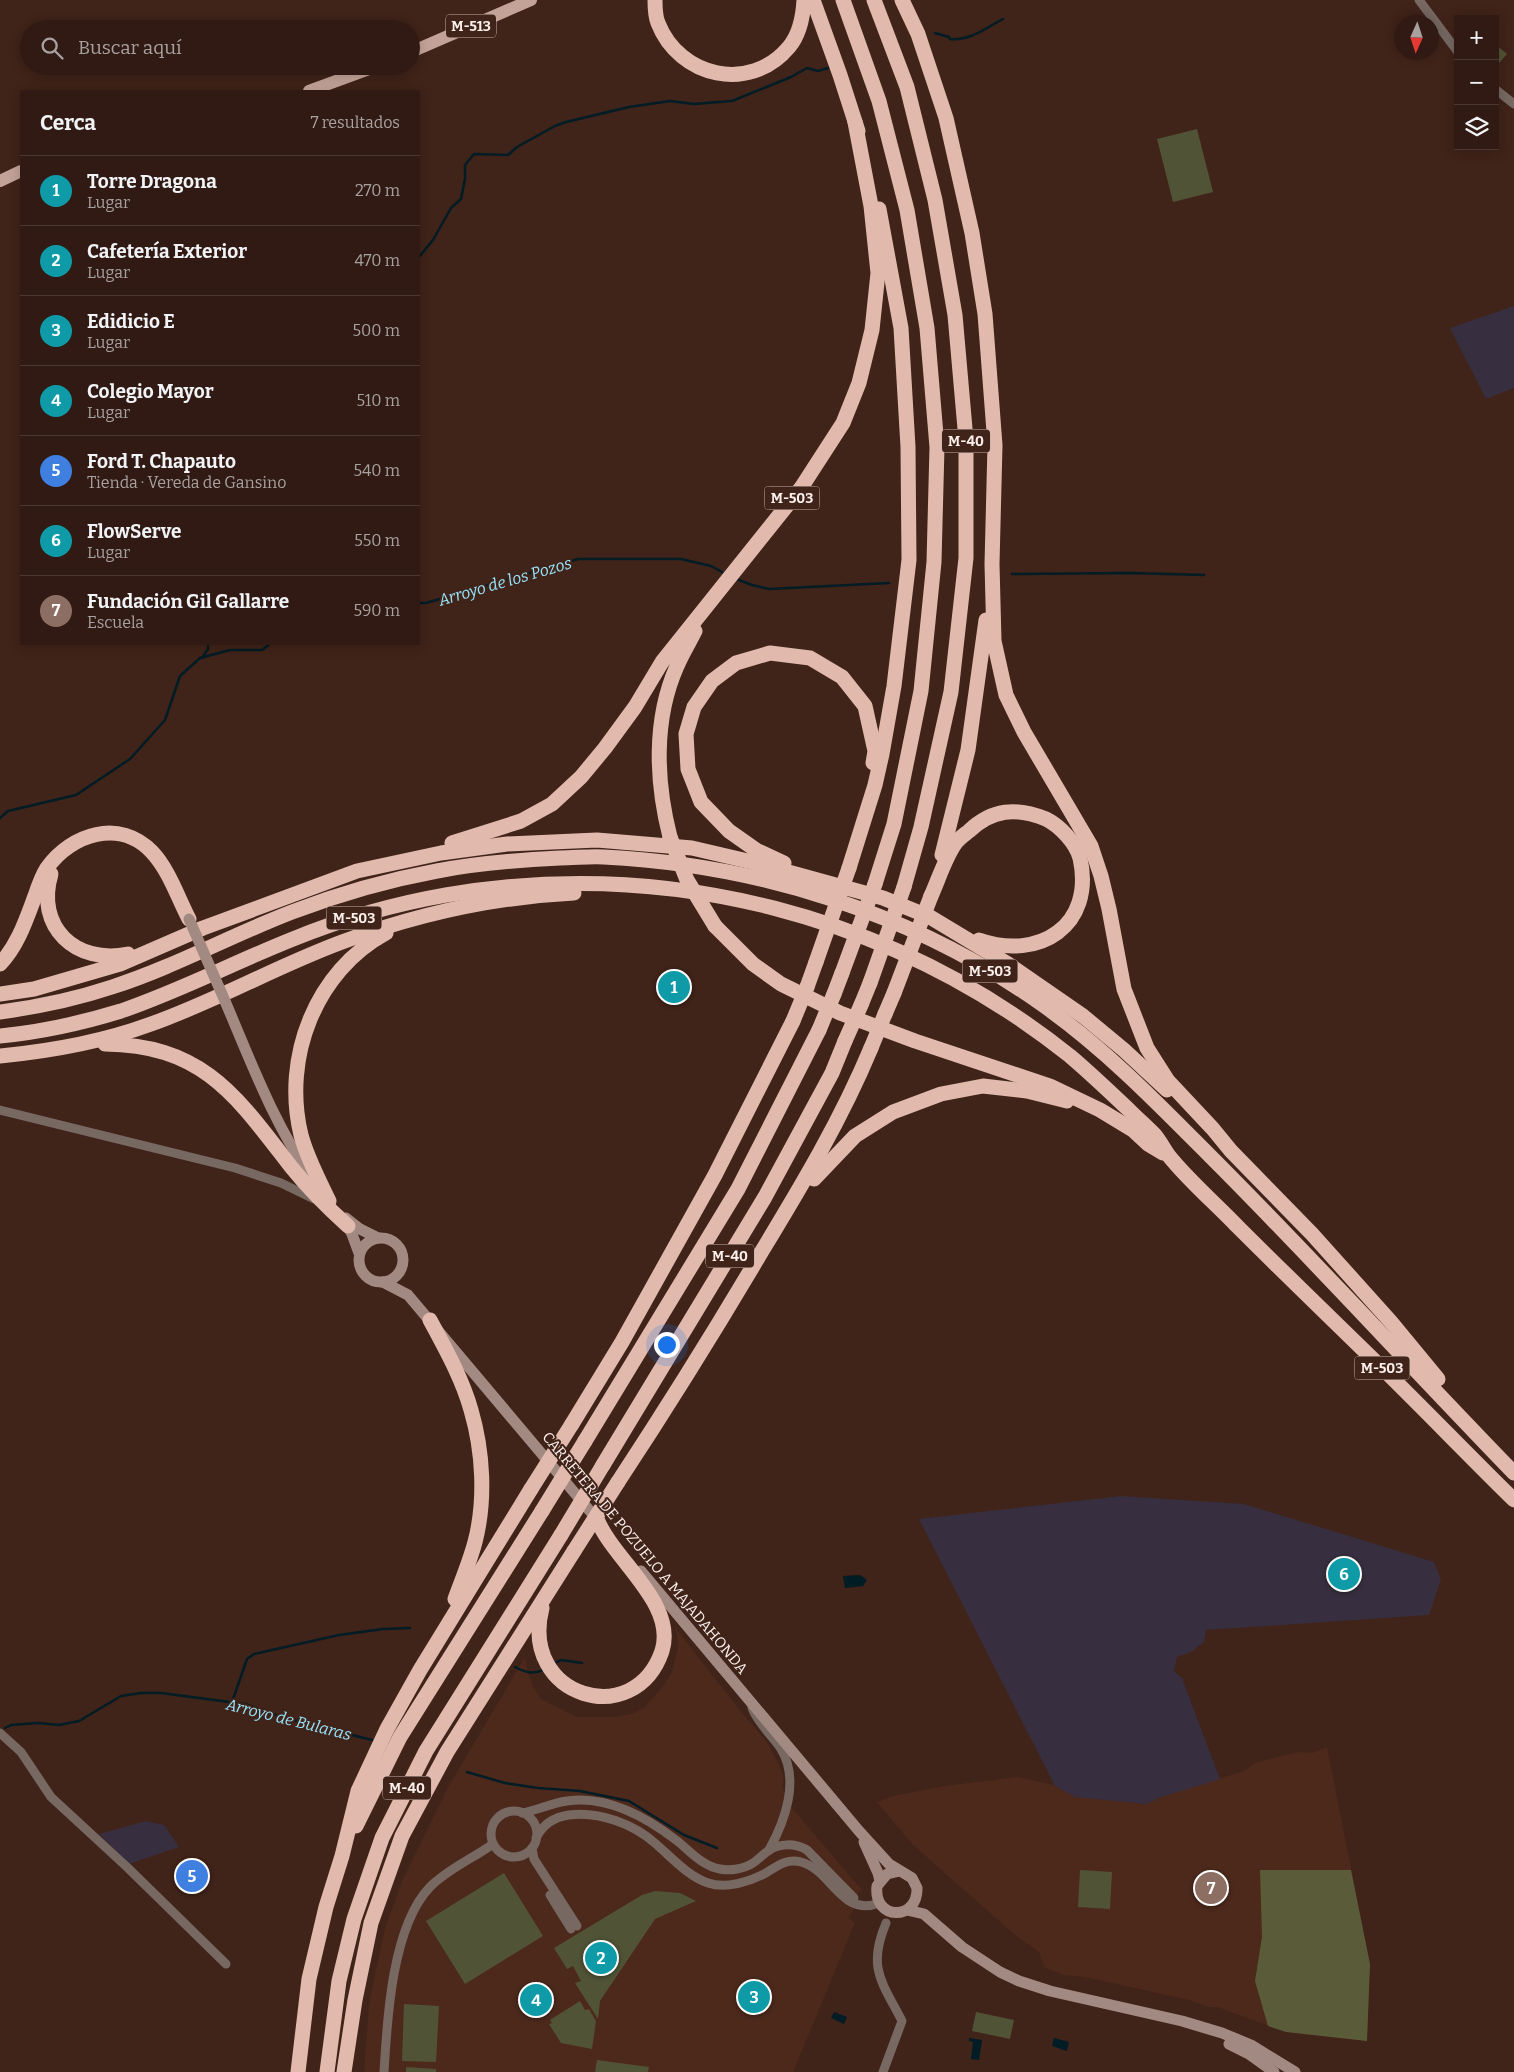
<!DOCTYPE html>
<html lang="es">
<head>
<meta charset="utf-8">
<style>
  :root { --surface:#301a13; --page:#3c2721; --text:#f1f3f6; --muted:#a8a1a0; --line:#4b3833; --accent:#f0a279 }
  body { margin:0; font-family:Bitter,serif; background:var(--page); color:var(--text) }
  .controls { position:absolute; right:15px; top:15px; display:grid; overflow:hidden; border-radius:0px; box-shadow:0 2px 12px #0003 }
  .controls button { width:45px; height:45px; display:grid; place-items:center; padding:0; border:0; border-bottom:1px solid var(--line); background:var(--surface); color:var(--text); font:25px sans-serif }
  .compass { position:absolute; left:1394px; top:15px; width:45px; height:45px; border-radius:50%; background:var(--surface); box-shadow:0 2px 12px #0003; rotate:183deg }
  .you { position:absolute; left:666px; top:1344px; width:18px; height:18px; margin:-12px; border:4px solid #fff; border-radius:50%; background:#1a73e8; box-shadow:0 0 0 8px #1a73e833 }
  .badge { display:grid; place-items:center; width:32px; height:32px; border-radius:50%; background:var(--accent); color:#fff; font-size:16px; font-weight:700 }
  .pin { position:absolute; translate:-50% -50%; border:2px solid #fff; box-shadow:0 1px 5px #0006 }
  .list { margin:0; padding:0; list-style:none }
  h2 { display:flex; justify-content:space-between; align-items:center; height:65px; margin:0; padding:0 20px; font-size:21px }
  h2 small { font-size:16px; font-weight:400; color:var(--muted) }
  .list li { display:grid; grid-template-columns:32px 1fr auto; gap:15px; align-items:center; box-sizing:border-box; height:70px; padding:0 20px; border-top:1px solid var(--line) }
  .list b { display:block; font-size:19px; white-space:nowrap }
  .list p { margin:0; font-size:16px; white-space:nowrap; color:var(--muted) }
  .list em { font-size:16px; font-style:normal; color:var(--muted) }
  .icon { flex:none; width:28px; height:28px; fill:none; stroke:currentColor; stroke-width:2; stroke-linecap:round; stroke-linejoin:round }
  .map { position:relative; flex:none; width:1514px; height:2072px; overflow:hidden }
  .search { position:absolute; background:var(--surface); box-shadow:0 2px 12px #0003; left:20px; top:20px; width:400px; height:55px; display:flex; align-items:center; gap:12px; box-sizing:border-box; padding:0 18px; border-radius:28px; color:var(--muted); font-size:19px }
  .panel { position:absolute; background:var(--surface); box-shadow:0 2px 12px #0003; left:20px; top:90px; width:400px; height:555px; border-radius:0px }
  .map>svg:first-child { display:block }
  .built { fill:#4d291c }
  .industrial { fill:#372f3f }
  .green { fill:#515336 }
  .forest { fill:#5a5c39 }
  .water { fill:#001c25 }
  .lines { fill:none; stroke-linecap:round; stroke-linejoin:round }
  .stream { stroke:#001c25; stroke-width:2.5 }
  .street { stroke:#776862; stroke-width:9 }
  .secondary { stroke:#a28981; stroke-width:11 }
  .primary { stroke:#c3a398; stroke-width:12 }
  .highway { stroke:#e1baad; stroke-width:15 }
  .secondary-bridge { stroke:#a28981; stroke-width:11 }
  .highway-bridge { stroke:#e1baad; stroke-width:15 }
  .labels { text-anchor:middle; stroke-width:4; stroke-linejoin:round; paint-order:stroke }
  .shield { fill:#402319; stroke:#c4b2ad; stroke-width:1 }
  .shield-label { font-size:14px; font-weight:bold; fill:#fcf0ec }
  .street-label { font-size:15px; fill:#fcf0ec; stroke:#402319 }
  .water-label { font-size:16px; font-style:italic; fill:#97e5fb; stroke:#402319 }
</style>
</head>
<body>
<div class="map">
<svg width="1514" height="2072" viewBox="0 0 1514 2072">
  <rect width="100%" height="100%" fill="#402319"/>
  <!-- built -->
  <g class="built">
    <polygon points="674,1626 742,1713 767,1742 779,1765 783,1775 783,1788 792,1808 862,1890 856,1895 853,1911 848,1918 855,1923 793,2072 364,2072 369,2005 375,1974 385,1929 402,1881 447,1789 525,1657 528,1674 533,1686 541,1699 577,1717 615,1717 632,1714 645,1707 664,1685 672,1672 678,1647 677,1635"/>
    <polygon points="1327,1747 1370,1964 1367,2041 1286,2032 1217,2007 1209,2007 1189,2000 1085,1977 1063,1975 1044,1967 1039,1952 1015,1935 913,1845 877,1802 893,1796 944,1786 1018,1777 1053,1785 1075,1797 1147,1804 1163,1796 1244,1771 1255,1763 1297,1752 1312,1753"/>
  </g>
  <!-- industrial -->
  <g class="industrial">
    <polygon points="1514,306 1514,388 1486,399 1450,328"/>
    <polygon points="1121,1496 1244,1504 1434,1562 1441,1579 1429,1615 1206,1630 1204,1642 1191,1652 1177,1657 1174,1671 1182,1678 1220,1779 1158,1798 1147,1804 1075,1797 1055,1786 919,1519"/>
    <polygon points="146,1821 164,1825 179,1847 129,1864 99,1834"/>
  </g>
  <!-- green -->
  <g class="green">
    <polygon points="1495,44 1507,54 1499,63 1495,60"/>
    <polygon points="1197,129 1213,192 1173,202 1157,139"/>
    <polygon points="1080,1870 1112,1872 1110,1909 1078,1907"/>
    <polygon points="504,1873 543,1936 465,1984 426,1921"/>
    <polygon points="655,1891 680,1893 696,1901 655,1919 600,2001 598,2019 575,1983 581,1981 573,1966 567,1969 554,1948 642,1895"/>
    <polygon points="580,2001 585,2010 589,2009 596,2021 592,2049 561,2043 549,2024 552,2023 550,2020"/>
    <polygon points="404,2004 439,2006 436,2062 402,2061"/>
    <polygon points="976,2012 1014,2020 1010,2039 972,2031"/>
    <polygon points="597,2060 649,2067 648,2072 595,2072"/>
    <polygon points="406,2067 436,2069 436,2072 406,2072"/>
  </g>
  <!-- forest -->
  <polygon class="forest" points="1260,1870 1351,1870 1370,1964 1367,2041 1286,2032 1268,2026 1255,1981 1262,1937"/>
  <!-- water -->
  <g class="water">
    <polygon points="860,1575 867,1580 863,1586 845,1588 843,1576"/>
    <polygon points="834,2012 847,2017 844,2024 831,2018"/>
    <polygon points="969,2038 982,2040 979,2060 971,2059 973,2042 969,2041"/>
    <polygon points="1054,2038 1069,2042 1067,2051 1052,2046"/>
  </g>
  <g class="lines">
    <!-- stream -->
    <g class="stream">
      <path d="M935 33 949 37 950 39C970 41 986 28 1003 19"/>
      <polyline points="419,257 433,240 451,208 461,199 465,179 465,165 474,154 508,155 517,147 555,126 566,122 629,107 670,101 694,104 732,101 791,77 807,68 818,71 828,68"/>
      <polyline points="1012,574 1129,573 1204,575"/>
      <polyline points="739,580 752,585 769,589 889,583"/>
      <polyline points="419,603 426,603 578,559 681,559 711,566 722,572"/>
      <polyline points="202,658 208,649 208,644"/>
      <polyline points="0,818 8,811 76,795 130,759 165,720 180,676 200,658 230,650 262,650 270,644"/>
      <polyline points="555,1663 561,1660 582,1663"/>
      <path d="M515 1667C525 1672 533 1675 543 1670"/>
      <polyline points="232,1702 247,1659 254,1654 339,1635 383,1629 410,1628"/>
      <polyline points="5,1728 11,1725 38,1723 59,1725 79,1721 121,1696 141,1693 161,1693 245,1704 285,1718 372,1740"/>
      <polyline points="467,1772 505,1783 538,1788 580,1791 629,1801 684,1835 717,1848"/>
    </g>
    <!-- street -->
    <g class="street">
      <polyline points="1419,0 1458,52"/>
      <polyline points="1495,89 1514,104"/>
      <polyline points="0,1110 235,1168 281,1183 314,1199"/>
      <path d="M752 1708C758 1724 772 1735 781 1749 800 1780 785 1821 769 1850"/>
      <polyline points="0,1733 21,1752 51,1797 128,1868 226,1964"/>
      <circle cx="514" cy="1834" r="23"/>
      <path d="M522 1813C537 1810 552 1803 567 1801 606 1795 646 1817 676 1840 689 1850 702 1866 720 1869 730 1871 744 1869 753 1863 758 1860 762 1855 768 1851 779 1843 795 1843 807 1850L854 1898"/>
      <path d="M536 1838C543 1824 554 1817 569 1815 599 1811 634 1824 656 1844 672 1858 688 1876 708 1883 726 1889 749 1882 766 1873 777 1866 787 1858 801 1862 832 1870 841 1918 879 1903"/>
      <polyline points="532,1848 534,1859 577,1926"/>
      <polyline points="550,1895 571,1929"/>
      <path d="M384 2072C387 2020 392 1926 430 1887 448 1869 472 1859 493 1844"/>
      <path d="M883 2072 902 2021C882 1982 867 1968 886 1923"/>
    </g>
    <!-- secondary -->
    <g class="secondary">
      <path d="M225 1001C251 1062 275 1127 314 1181"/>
      <polyline points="346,1218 360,1229 378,1238"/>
      <polyline points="343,1219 352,1234 359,1253"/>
      <circle cx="381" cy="1260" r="22"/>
      <polyline points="383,1282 408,1295 600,1523"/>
      <path d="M641 1571 859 1831 889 1864 912 1878 917 1888C918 1921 873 1921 877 1886L887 1874 900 1871"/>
      <polyline points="864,1842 878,1873 880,1881"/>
      <polyline points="907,1910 924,1914 962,1947 1000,1972 1019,1981 1050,1991 1182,2021 1222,2033 1251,2045 1295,2072"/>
      <polyline points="1229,2044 1249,2054 1274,2072"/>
    </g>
    <!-- primary -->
    <g class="primary">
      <polyline points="411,52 531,0"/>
      <polyline points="309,91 377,66"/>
      <polyline points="0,181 21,171"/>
    </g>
    <!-- highway -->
    <g class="highway">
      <path d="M655 0C655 7 655 16 658 23 679 77 750 94 789 47 800 34 803 17 804 0"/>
      <polyline points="813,0 840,75 858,131"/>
      <polyline points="843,0 879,101 907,210 927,328 937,447 934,562 921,691 894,824 875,884"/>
      <polyline points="874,0 907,87 935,200 955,315 966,440 966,558 951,692 921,827 904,887"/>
      <polyline points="902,0 918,34 946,118 972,233 985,314 995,445 992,564 994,641 1006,695 1024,732 1091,846 1101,876 1109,909 1124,989 1147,1048 1168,1081 1213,1129 1231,1151 1312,1234 1391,1322 1438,1379"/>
      <path d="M670 837C656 782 653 720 677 666 682 654 689 643 695 631"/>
      <polyline points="452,843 521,821 552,804 581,777 605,748 635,707 662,662 801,488 843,423 859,383 872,330 878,273 871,206 855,122"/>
      <polyline points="942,855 968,750 986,620"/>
      <polyline points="784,863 756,850 729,831 701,802 688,769 686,734 694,707 712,681 736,663 770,653 810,658 842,677 865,706 875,751 873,763"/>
      <polyline points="849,868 875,785 882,754 894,686 909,560 908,447 901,328 879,209"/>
      <path d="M51 874C35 927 76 965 128 954"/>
      <path d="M931 896C938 881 945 858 955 844 958 839 964 835 969 831 992 809 1016 807 1046 819 1060 826 1076 843 1080 858 1095 926 1039 961 979 940"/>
      <polyline points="715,926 753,964 781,984 840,1013 915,1041 1050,1086 1100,1110 1133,1130 1148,1144 1163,1153"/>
      <path d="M0 964C18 945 26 920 35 896 38 887 42 876 47 868 71 834 120 818 152 852 169 870 178 898 189 919"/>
      <polyline points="807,987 816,962"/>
      <polyline points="0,994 34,989 120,964 203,928 357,871 441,853 507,844 597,840 692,848 752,862 883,898 930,917 1008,964 1083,1016 1124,1050 1167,1090"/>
      <polyline points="834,994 842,973"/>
      <polyline points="861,1005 870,983"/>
      <path d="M0 1012C38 1007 76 999 112 987 174 967 232 935 292 912 339 894 388 880 437 871 478 863 519 860 560 858 575 858 590 856 604 857 761 865 915 914 1043 1005 1111 1053 1168 1114 1226 1172 1324 1271 1417 1373 1514 1473"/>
      <polyline points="885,1014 894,993"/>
      <path d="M0 1036C41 1032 82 1023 121 1011 180 991 235 962 293 939 342 919 394 904 446 895 668 857 893 915 1070 1056 1090 1073 1109 1091 1129 1110 1137 1118 1146 1126 1154 1134 1160 1141 1164 1149 1169 1156 1189 1181 1215 1203 1237 1226 1285 1274 1334 1321 1383 1369 1427 1412 1470 1457 1514 1500"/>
      <path d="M105 1044C204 1045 237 1097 292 1168 309 1189 328 1208 348 1226"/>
      <path d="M0 1056C52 1051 102 1042 151 1024 216 1001 277 966 342 942 417 914 494 897 574 893"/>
      <polyline points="814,1179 855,1136 893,1112 941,1094 983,1086 1027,1091 1067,1101"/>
      <path d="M329 1201C319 1180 307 1158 301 1135 282 1057 316 971 386 933"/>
      <path d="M430 1320C445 1348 462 1378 471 1410 483 1451 486 1500 475 1542 470 1561 462 1580 455 1599"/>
      <polyline points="572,1424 622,1342 715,1175 793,1021"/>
      <polyline points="585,1441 738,1189 819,1030"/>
      <polyline points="603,1465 765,1197 832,1073 845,1041"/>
      <path d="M618 1482C668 1406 716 1329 762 1251 802 1185 841 1120 871 1048"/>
      <path d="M542 1608C519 1698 635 1731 662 1651 677 1603 613 1560 597 1519"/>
      <polyline points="356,1826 400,1737 542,1511"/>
      <polyline points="298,2072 309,1979 326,1907 342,1856 358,1791 387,1729 420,1670 531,1489"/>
      <polyline points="327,2072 339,1981 354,1919 382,1838 426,1751 561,1535"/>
      <polyline points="344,2072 355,2000 371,1923 402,1836 447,1752 574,1551"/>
    </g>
    <!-- secondary-bridge -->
    <polyline class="secondary-bridge" points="189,919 225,1001"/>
    <!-- highway-bridge -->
    <g class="highway-bridge">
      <polyline points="670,837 687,880 715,926"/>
      <polyline points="816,962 849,868"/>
      <polyline points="842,973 875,884"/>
      <polyline points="870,983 904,887"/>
      <polyline points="894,993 931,896"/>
      <polyline points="793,1021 807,987"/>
      <polyline points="819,1030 834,994"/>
      <polyline points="845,1041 861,1005"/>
      <polyline points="871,1048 885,1014"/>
      <polyline points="531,1489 572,1424"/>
      <polyline points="542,1511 585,1441"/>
      <polyline points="561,1535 603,1465"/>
      <polyline points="574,1551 618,1482"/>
    </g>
  </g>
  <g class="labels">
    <!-- shield labels -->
    <g class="shield">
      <rect x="446" y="14.5" width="50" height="23" rx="4"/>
      <rect x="942" y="429.5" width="48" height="23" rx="4"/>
      <rect x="764.5" y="486.5" width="55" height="23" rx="4"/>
      <rect x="326.5" y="906.5" width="55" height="23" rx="4"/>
      <rect x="962.5" y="959.5" width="55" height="23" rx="4"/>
      <rect x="706" y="1244.5" width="48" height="23" rx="4"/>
      <rect x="1354.5" y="1356.5" width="55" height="23" rx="4"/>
      <rect x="383" y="1776.5" width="48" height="23" rx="4"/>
    </g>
    <g class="shield-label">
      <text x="471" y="31">M-513</text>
      <text x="966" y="446">M-40</text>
      <text x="792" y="503">M-503</text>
      <text x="354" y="923">M-503</text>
      <text x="990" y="976">M-503</text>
      <text x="730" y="1261">M-40</text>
      <text x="1382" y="1373">M-503</text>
      <text x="407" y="1793">M-40</text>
    </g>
    <!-- street labels -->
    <g class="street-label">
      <text transform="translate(645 1553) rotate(50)" y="5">CARRETERA DE POZUELO A MAJADAHONDA</text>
    </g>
    <!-- water labels -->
    <g class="water-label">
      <text transform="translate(505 581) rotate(-16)" y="6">Arroyo de los Pozos</text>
      <text transform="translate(289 1719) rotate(14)" y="6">Arroyo de Bularas</text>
    </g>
  </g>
</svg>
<div class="controls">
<button>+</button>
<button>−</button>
<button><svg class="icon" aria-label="layers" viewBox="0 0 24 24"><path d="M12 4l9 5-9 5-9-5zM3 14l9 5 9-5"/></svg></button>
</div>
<svg class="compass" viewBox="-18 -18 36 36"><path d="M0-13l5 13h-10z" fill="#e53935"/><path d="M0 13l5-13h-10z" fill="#a8a1a0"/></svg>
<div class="you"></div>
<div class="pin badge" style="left:674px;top:987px;background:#0f9aa8">1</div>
<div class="pin badge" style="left:601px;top:1958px;background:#0f9aa8">2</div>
<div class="pin badge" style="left:754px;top:1997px;background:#0f9aa8">3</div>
<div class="pin badge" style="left:536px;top:2000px;background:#0f9aa8">4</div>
<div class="pin badge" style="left:192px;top:1876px;background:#3f7fe0">5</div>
<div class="pin badge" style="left:1344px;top:1574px;background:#0f9aa8">6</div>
<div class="pin badge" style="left:1211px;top:1888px;background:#8d6e63">7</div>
<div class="search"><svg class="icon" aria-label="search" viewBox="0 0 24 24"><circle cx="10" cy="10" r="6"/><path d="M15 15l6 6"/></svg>Buscar aquí</div>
<section class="panel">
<h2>Cerca<small>7 resultados</small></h2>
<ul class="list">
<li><span class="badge" style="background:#0f9aa8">1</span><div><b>Torre Dragona</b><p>Lugar</p></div><em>270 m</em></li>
<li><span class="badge" style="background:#0f9aa8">2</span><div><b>Cafetería Exterior</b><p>Lugar</p></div><em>470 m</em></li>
<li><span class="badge" style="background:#0f9aa8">3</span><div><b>Edidicio E</b><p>Lugar</p></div><em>500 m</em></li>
<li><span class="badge" style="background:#0f9aa8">4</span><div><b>Colegio Mayor</b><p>Lugar</p></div><em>510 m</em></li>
<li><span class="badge" style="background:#3f7fe0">5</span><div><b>Ford T. Chapauto</b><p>Tienda · Vereda de Gansino</p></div><em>540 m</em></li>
<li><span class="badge" style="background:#0f9aa8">6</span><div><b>FlowServe</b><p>Lugar</p></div><em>550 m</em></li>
<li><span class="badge" style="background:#8d6e63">7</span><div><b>Fundación Gil Gallarre</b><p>Escuela</p></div><em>590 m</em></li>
</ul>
</section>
</div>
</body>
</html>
